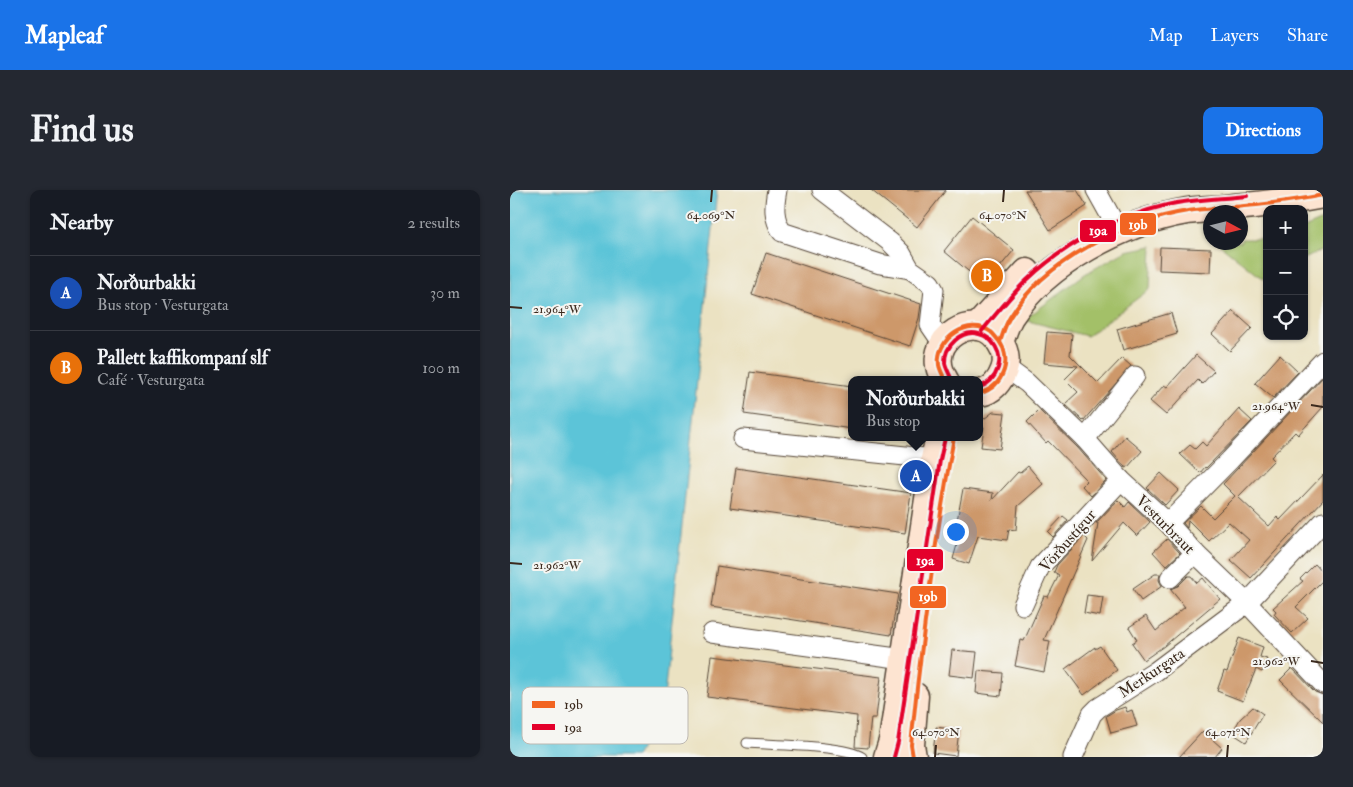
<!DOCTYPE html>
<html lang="en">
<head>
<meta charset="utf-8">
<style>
  :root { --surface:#171b24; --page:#242831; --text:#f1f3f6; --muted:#9ea1a6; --line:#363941; --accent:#1a73e8 }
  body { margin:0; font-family:"IM FELL Double Pica",serif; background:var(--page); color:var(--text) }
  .controls { position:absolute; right:15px; top:15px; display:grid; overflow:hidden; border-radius:10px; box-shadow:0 1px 4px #0004 }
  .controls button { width:45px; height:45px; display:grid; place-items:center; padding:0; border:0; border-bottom:1px solid var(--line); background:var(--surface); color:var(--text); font:25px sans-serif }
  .compass { position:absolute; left:693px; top:15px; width:45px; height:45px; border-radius:50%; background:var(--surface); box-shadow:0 1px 4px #0004; rotate:97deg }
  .you { position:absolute; left:445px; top:341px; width:18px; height:18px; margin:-12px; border:4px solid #fff; border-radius:50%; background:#1a73e8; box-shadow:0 0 0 8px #1a73e833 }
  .badge { display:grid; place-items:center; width:32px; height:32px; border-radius:50%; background:var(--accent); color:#fff; font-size:16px; font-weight:700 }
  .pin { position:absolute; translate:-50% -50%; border:2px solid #fff; box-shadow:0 1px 5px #0006 }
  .popup { position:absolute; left:338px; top:186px; width:135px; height:65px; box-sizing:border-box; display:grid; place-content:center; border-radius:10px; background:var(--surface); filter:drop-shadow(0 1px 4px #0005); font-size:16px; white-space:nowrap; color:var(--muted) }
  .popup b { font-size:19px; color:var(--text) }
  .popup::after { content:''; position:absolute; left:50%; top:100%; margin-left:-10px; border:10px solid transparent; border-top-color:var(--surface) }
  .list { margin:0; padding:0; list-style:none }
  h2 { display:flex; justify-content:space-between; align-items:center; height:65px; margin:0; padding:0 20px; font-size:21px }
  h2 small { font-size:16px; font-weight:400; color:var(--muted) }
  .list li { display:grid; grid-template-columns:32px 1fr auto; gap:15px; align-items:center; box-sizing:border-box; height:75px; padding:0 20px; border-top:1px solid var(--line) }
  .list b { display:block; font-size:19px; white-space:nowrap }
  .list p { margin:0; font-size:16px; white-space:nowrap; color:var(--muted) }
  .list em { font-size:16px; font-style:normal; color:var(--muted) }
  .icon { flex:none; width:28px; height:28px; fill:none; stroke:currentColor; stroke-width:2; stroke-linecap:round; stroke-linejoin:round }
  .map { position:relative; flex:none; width:813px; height:567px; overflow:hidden; border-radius:10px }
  header { display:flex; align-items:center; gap:30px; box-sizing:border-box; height:70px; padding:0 25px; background:var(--accent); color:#fff }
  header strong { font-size:24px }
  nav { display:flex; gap:28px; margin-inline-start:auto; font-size:18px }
  .intro { display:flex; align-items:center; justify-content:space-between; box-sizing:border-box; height:120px; padding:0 30px }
  h1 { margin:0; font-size:35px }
  .button { padding:12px 22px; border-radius:10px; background:var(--accent); color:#fff; font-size:18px; font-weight:700 }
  main { display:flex; gap:30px; padding:0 30px }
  aside { flex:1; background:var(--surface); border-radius:10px; box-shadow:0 1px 4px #0004 }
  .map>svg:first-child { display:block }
  .green { fill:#a3c068; stroke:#6f7543 }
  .water { fill:#5cc4d8; stroke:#4c777b }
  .building { fill:#cd986b }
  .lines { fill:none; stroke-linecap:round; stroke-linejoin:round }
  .service-casing { stroke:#554637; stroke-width:11 }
  .minor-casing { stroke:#554637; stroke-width:21 }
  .secondary-casing { stroke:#554637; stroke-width:29 }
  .service { stroke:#fff; stroke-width:9 }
  .minor { stroke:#fff; stroke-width:19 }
  .secondary { stroke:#fde4d1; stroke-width:26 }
  .bus-1-casing { stroke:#f6f6f2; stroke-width:8 }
  .bus-2-casing { stroke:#f6f6f2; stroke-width:8 }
  .bus-1 { stroke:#f26522; stroke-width:4 }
  .bus-2 { stroke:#e4002b; stroke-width:4 }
  .ticks { fill:none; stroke:#3b2a1e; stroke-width:2 }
  .labels { text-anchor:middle; stroke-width:4; stroke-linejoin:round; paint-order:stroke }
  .street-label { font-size:16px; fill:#3b2a1e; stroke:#f6f6f2 }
  .key { fill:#f6f6f2; stroke:#beb9b2; stroke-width:1 }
  .key-label { font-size:14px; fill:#3b2a1e }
  .ticks-label { font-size:12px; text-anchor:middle; fill:#3b2a1e; stroke:#f6f6f2; stroke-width:4; stroke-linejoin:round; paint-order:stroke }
  .line-badge { stroke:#f6f6f2; stroke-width:2 }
  .badge-label { font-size:14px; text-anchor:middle; font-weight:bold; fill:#fff }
</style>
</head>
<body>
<header>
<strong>Mapleaf</strong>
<nav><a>Map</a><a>Layers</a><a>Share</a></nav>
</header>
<div class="intro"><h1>Find us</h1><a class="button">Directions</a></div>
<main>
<aside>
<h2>Nearby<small>2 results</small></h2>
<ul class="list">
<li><span class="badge" style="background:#1a4fb4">A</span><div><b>Norðurbakki</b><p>Bus stop · Vesturgata</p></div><em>30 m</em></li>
<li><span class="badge" style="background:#e8710a">B</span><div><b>Pallett kaffikompaní slf</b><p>Café · Vesturgata</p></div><em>100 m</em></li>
</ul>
</aside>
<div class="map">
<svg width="813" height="567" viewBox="0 0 813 567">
  <rect width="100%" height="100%" fill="#f6f6f2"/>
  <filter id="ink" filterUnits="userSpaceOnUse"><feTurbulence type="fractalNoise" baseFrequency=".02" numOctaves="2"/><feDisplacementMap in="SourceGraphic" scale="10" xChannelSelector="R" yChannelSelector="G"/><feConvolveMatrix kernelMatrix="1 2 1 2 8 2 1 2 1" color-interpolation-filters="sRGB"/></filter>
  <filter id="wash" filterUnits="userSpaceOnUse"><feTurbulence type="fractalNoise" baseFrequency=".0096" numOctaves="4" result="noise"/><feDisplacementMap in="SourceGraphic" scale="20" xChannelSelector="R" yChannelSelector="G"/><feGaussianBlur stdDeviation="1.12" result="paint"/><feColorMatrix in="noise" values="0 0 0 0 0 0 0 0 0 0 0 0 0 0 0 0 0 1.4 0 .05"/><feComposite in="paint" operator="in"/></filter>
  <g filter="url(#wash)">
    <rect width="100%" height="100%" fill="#ebe2c2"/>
    <!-- green -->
    <g class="green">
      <polygon points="813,30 813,60 794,69 794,38"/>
      <polygon points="731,49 757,49 757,87 753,89 708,53 731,52"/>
      <polygon points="642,56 640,99 577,146 514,130 575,84 616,61"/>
    </g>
    <!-- water -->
    <polygon class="water" points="0,0 207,0 151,536 139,541 126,567 0,567"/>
    <g id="blocks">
      <!-- building -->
      <g class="building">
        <polygon points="361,0 436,0 407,37"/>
        <polygon points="515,0 567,0 577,16 540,40"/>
        <polygon points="462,26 504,60 475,95 434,61"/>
        <polygon points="650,57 701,59 700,82 649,80"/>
        <polygon points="256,63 411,114 409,128 400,156 242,104"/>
        <polygon points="723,121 742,138 720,161 702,144"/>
        <polygon points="661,123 667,144 613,160 607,139"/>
        <polygon points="537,142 562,144 560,165 588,193 612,168 621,176 573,231 555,214 568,202 555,189 568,176 534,173"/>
        <polygon points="686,165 704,181 692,194 688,190 656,225 640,211 654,195 657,197"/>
        <polygon points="770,165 788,182 763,208 745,193"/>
        <polygon points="240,182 342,196 342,239 234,224"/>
        <polygon points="813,187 813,217 788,245 785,242 761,267 764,270 728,307 759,336 767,327 770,330 813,285 813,310 741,388 721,370 739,350 719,332 699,351 678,330 677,338 673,333 691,316 703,328 725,306 713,294"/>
        <polygon points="729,219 742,231 696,278 695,277 690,283 670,264 680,255 685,259 692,252 696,256"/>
        <polygon points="529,220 567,257 596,290 581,306 572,296 577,291 538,251 536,253 517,232"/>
        <polygon points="483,222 495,223 490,259 471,257 474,237 470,236 470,232"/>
        <polygon points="615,246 632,261 617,278 615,277 602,262"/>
        <polygon points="518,276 533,294 508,316 506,340 499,339 497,350 468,346 459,374 443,369 452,337 446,336 453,299 483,303 482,310 508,282 510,283"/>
        <polygon points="226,278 401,303 395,343 220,318"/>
        <polygon points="651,283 669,300 655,315 637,298"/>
        <polygon points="608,310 615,317 619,312 640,332 627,346 614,333 582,371 588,333 586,333"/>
        <polygon points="553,326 558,330 543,347 538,342"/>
        <polygon points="574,346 578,350 534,450 540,451 534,482 505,476 510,450 514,451 534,406 538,407 549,385 544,382 547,375"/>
        <polygon points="657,349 670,363 656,376 643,362"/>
        <polygon points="805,374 813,383 813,390 786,417 798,428 782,443 764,424 766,421 763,418 793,391 790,389"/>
        <polygon points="207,376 388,404 381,445 201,417"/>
        <polygon points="645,384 650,384 649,390 652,396 631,411 623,399"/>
        <polygon points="678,386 681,386 687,393 693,388 710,409 654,456 634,470 622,453 627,450 619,437 636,426 646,441 675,417 660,399 668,396"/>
        <polygon points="577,405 593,407 590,426 574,423"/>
        <polygon points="729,448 753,457 750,467 757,469 752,482 746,479 733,511 707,501 714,481 717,482"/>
        <polygon points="590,456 607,480 574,505 555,479 585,457 585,459"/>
        <polygon points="442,460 467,462 464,488 439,485"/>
        <polygon points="202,466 371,487 366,528 361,528 358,558 345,557 347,526 197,507"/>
        <polygon points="782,478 805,502 813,505 813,532 770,490"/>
        <polygon points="468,481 493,483 491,506 466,503"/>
        <polygon points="615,517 617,522 622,520 627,536 601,543 596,526 606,520"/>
        <polygon points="743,517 753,524 736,552 722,543 730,529"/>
        <polygon points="426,537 449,540 446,566 423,563"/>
        <polygon points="693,541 712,558 705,567 669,567"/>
      </g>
    </g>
  </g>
  <g filter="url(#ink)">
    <use href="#blocks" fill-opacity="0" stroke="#554637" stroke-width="1"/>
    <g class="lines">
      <!-- service casing -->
      <g class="service-casing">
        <path id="service" d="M237 553C262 555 334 555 352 567"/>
      </g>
      <!-- minor casing -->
      <g class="minor-casing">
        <g id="minor">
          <path d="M267 0C264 16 263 28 272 42L370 74 400 79"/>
          <polyline points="312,0 380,52 391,63 400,79 420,93 424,100 420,135 433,154"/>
          <polyline points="586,0 601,27"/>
          <polyline points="495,177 517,193 575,249 611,290 658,333 685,363 737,413 813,494"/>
          <polyline points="233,249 424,269"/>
          <polyline points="575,249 625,186"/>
          <polyline points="658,333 720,270 813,171"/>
          <polyline points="660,388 685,363"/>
          <polyline points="513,415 530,377 611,290"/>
          <polyline points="202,443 394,469"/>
          <polyline points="563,567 582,524 588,518 646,481 737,413 813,332"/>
        </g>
      </g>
      <!-- secondary casing -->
      <g class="secondary-casing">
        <g id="secondary">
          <polyline points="467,137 517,82"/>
          <path d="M490 152C493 144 496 134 500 127 536 72 613 32 677 21 691 19 707 19 722 17 753 15 783 11 813 5"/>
          <path d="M435 190C409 150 470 114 491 154 496 162 497 172 494 180 490 191 482 201 470 203"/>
          <polyline points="377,567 382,551 424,269 429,247"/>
          <polyline points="403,567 401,555 405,506"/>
        </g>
      </g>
      <!-- service -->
      <use href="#service" class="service"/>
      <!-- minor -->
      <use href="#minor" class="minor"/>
      <!-- secondary -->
      <use href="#secondary" class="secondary"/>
      <!-- bus-1 casing -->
      <g class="bus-1-casing">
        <g id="bus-1">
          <path d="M490 152C493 144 495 135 500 127 534 71 614 31 678 21 696 18 715 18 734 16 761 14 787 10 813 5"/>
          <path d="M435 190C433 185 430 180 429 175 425 149 459 126 481 142 484 144 486 148 489 151 495 159 497 170 494 180 490 192 482 200 470 203"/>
          <path d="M403 567 401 555C411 452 425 349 444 247"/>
        </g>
      </g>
      <!-- bus-2 casing -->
      <g class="bus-2-casing">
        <g id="bus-2">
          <path d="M472 141C486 124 501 105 517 90 556 53 606 27 657 15 683 9 710 9 737 6"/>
          <path d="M441 188C439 183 436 178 435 173 434 156 452 139 469 144 483 147 493 164 488 178 485 187 479 194 470 197"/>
          <polyline points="384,567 388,552 430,270 435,248"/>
        </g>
      </g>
      <!-- bus-1 -->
      <use href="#bus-1" class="bus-1"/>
      <!-- bus-2 -->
      <use href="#bus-2" class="bus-2"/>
    </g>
  </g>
  <!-- ticks -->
  <path class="ticks" d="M201 12 202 0M493 12 494 0M0 117 12 118M801 215 813 217M0 373 12 374M801 471 813 473M425 567 426 555M717 567 718 555"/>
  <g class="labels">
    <!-- street labels -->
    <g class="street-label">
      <text transform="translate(656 334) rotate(45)" y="6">Vesturbraut</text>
      <text transform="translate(557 350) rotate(-49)" y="6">Vörðustígur</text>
      <text transform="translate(641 482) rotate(-34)" y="6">Merkurgata</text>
    </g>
  </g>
  <!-- legend -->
  <rect x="12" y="497" width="166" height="57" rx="8" class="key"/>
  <rect x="22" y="511" width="23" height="7" fill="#f26522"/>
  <rect x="22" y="534" width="23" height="6" fill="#e4002b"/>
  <g class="key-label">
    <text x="54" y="519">19b</text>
    <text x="54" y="542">19a</text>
  </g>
  <g class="ticks-label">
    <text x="201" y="29">64.069°N</text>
    <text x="493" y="29">64.070°N</text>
    <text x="47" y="123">21.964°W</text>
    <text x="766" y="220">21.964°W</text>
    <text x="47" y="379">21.962°W</text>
    <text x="766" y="475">21.962°W</text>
    <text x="426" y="546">64.070°N</text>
    <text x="718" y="546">64.071°N</text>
  </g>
  <g class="line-badge">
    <rect x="609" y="22" width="38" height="24" rx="5" fill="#f26522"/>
    <rect x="569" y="29" width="38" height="24" rx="5" fill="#e4002b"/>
    <rect x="396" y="358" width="38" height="24" rx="5" fill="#e4002b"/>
    <rect x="399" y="395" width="38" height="24" rx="5" fill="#f26522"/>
  </g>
  <g class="badge-label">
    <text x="628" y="39">19b</text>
    <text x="588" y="45">19a</text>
    <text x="415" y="375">19a</text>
    <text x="418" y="411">19b</text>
  </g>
</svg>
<div class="controls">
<button>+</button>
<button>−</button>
<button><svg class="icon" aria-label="locate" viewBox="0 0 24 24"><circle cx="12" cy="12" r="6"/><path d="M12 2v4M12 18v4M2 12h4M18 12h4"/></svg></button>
</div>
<svg class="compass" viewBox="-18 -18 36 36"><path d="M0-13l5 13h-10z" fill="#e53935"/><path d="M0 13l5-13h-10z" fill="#9ea1a6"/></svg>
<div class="you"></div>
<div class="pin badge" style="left:406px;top:286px;background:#1a4fb4">A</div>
<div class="popup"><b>Norðurbakki</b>Bus stop</div>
<div class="pin badge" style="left:477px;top:86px;background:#e8710a">B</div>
</div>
</main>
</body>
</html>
